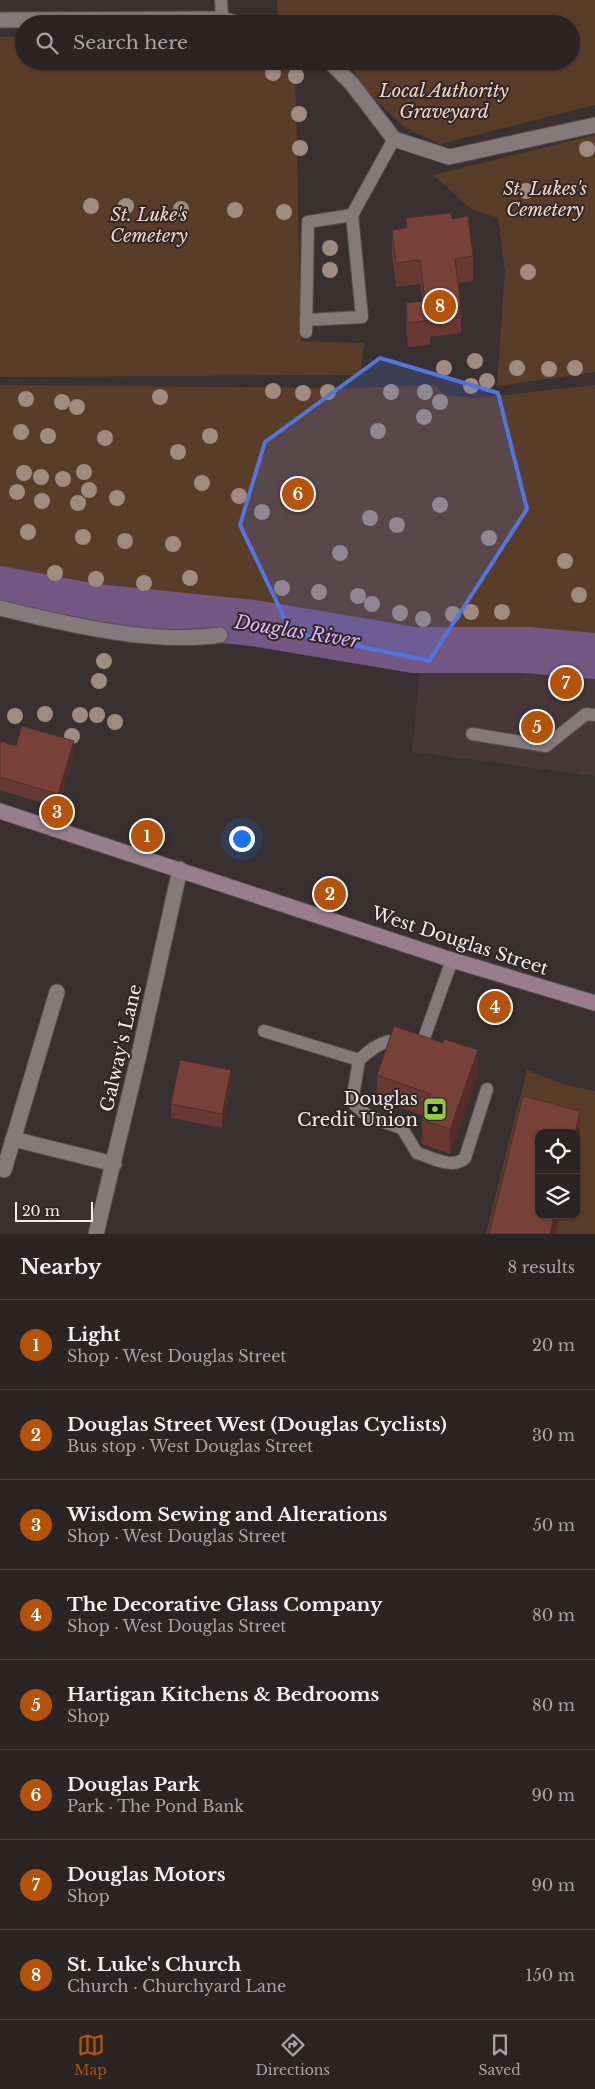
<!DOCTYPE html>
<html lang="en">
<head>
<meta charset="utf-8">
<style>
  :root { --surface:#2a2425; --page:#322c2d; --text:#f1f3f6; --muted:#a5a4a7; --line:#464142; --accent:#b45309 }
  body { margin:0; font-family:"Libre Baskerville",serif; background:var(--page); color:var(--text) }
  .controls { position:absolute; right:15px; bottom:15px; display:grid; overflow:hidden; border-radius:10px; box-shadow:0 1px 4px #0004 }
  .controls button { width:45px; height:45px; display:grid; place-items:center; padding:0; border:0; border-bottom:1px solid var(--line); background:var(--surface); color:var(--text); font:25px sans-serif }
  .scale { position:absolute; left:15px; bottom:12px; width:78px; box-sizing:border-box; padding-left:5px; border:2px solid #f3edef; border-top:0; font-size:14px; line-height:18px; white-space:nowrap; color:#f3edef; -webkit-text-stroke:4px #2e2627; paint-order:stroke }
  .you { position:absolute; left:241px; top:838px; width:18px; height:18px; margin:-12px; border:4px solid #fff; border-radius:50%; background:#1a73e8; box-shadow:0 0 0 8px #1a73e833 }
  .badge { display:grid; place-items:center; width:32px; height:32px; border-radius:50%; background:var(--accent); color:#fff; font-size:16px; font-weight:700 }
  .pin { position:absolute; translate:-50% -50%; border:2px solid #fff; box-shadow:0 1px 5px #0006 }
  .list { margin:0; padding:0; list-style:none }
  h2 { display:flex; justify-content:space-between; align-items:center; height:65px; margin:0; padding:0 20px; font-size:21px }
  h2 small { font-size:16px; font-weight:400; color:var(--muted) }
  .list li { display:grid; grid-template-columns:32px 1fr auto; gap:15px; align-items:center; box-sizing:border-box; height:90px; padding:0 20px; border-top:1px solid var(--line) }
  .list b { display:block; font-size:19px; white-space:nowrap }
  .list p { margin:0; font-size:16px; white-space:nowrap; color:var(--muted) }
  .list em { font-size:16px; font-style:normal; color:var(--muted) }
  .icon { flex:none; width:28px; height:28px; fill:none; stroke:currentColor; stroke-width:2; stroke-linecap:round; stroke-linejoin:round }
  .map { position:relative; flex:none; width:595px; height:1234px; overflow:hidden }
  .search { position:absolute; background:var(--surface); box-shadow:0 1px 4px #0004; left:15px; right:15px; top:15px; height:55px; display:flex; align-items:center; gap:12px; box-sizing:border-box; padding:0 18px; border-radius:28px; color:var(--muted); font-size:19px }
  .sheet { height:785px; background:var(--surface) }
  nav { display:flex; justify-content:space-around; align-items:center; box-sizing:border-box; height:70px; border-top:1px solid var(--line); background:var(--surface); font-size:14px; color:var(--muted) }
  nav a { display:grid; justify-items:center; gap:2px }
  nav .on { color:var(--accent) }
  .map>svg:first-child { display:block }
  .built { fill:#46373a }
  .green { fill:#5a3d29; fill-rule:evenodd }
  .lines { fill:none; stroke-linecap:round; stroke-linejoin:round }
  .river { stroke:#745783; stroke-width:46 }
  .service-casing { stroke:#564f51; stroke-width:14 }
  .minor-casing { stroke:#564f51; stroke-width:17 }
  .secondary-casing { stroke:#564f51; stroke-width:17 }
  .service { stroke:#847a7c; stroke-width:12 }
  .minor { stroke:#847a7c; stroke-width:15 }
  .secondary { stroke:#997d8d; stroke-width:15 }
  .tree { fill:#a08b81 }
  .wall { fill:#673932 }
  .shaded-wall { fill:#542e29 }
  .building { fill:#78423a; stroke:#542e29 }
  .marked { fill:#5276de; fill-opacity:0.2; stroke:#5276de; stroke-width:4; stroke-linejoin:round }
  .labels { text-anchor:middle; stroke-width:4; stroke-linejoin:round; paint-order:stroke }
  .park-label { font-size:18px; font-style:italic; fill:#f5d6c3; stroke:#2e2627 }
  .street-label { font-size:18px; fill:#f3edef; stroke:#2e2627 }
  .poi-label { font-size:18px; fill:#f3edef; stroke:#2e2627; text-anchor:end }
  .water-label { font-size:19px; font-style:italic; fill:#e1b4f9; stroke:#2e2627 }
</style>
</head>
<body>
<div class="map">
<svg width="595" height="1234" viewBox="0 0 595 1234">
  <rect width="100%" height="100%" fill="#383031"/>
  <!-- built -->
  <polygon class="built" points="441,653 558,659 558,667 595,671 595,776 412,752 421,659"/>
  <!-- green -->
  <g class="green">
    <polygon points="277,0 595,0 595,105 440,144 404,127 360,85 350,61 571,61 571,24 278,24"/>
    <polygon points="0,37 24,37 24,61 282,61 295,64 301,341 364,343 360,375 0,377"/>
    <polygon points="595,135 595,372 497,386 505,271 498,218 471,209 433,175"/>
    <polygon points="0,385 355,388 435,385 445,395 478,398 595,385 595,653 469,630 46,598 0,589"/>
    <path d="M527 1070 565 1085 595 1091V1234H486ZM539 1133H576V1215H539Z"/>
  </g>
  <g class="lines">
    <!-- river -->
    <polyline class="river" points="0,589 95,607 253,623 414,650 527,650 595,656"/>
    <!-- service casing -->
    <g class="service-casing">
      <g id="service">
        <polyline points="221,0 222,19"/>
        <polyline points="306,320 362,317 352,215"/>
        <polyline points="306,332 308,222 352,215 394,139"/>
        <polyline points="472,734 546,746 586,714 595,715"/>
        <path d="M264 1031 359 1060C382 1038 392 1039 423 1041L452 960"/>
        <path d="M359 1060 353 1096 355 1105 369 1117 402 1128 417 1153C431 1157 452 1170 465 1158L487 1089"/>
      </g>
    </g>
    <!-- minor casing -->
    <g class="minor-casing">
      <g id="minor">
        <polyline points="0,20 222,19 240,24"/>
        <polyline points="329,61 352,84 394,139 449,157 595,125"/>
        <path d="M0 608C66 624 152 645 220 635"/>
        <polyline points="13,1139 114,1164"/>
        <polyline points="4,1170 57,992"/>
        <polyline points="96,1234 138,1059 180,869"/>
      </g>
    </g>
    <!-- secondary casing -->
    <g class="secondary-casing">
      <polyline id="secondary" points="0,811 452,960 595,1003"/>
    </g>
    <!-- service -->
    <use href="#service" class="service"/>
    <!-- minor -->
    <use href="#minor" class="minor"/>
    <!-- secondary -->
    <use href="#secondary" class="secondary"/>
  </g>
  <!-- trees -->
  <g class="tree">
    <circle cx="273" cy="73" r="8"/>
    <circle cx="296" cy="76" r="8"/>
    <circle cx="299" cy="114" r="8"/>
    <circle cx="300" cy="148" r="8"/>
    <circle cx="587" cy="149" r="8"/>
    <circle cx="526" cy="191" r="8"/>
    <circle cx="91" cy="206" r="8"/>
    <circle cx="126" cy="206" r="8"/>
    <circle cx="181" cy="209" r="8"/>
    <circle cx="235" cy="210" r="8"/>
    <circle cx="284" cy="212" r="8"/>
    <circle cx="330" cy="248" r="8"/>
    <circle cx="330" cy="270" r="8"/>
    <circle cx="528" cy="272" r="8"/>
    <circle cx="475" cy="361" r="8"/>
    <circle cx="444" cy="368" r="8"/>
    <circle cx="517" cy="368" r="8"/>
    <circle cx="575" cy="368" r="8"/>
    <circle cx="549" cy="369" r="8"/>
    <circle cx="487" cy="381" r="8"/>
    <circle cx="471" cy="386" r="8"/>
    <circle cx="273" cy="391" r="8"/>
    <circle cx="328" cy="392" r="8"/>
    <circle cx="391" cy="392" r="8"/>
    <circle cx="425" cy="392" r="8"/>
    <circle cx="303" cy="393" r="8"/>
    <circle cx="160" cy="397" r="8"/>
    <circle cx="26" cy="399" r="8"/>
    <circle cx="62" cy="402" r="8"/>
    <circle cx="440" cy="402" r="8"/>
    <circle cx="77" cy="407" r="8"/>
    <circle cx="424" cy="417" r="8"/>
    <circle cx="378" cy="431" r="8"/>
    <circle cx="21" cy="432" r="8"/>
    <circle cx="48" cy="436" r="8"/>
    <circle cx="210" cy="436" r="8"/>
    <circle cx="105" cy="438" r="8"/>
    <circle cx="178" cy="452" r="8"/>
    <circle cx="84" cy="472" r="8"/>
    <circle cx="24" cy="473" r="8"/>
    <circle cx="41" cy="477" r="8"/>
    <circle cx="63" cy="479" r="8"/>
    <circle cx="202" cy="483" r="8"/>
    <circle cx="89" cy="490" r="8"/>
    <circle cx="17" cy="492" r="8"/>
    <circle cx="239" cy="496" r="8"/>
    <circle cx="117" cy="498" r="8"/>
    <circle cx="303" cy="500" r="8"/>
    <circle cx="42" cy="501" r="8"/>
    <circle cx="78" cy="503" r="8"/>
    <circle cx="440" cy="505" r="8"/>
    <circle cx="262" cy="512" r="8"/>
    <circle cx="370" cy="518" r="8"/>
    <circle cx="397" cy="525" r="8"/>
    <circle cx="28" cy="532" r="8"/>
    <circle cx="83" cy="537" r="8"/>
    <circle cx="489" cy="538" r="8"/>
    <circle cx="125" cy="541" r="8"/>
    <circle cx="173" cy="544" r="8"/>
    <circle cx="340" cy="553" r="8"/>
    <circle cx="565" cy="561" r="8"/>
    <circle cx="55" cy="573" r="8"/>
    <circle cx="190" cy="578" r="8"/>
    <circle cx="96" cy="579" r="8"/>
    <circle cx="144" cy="583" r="8"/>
    <circle cx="282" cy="588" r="8"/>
    <circle cx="319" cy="592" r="8"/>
    <circle cx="579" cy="595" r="8"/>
    <circle cx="358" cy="596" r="8"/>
    <circle cx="372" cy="604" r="8"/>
    <circle cx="471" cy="612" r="8"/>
    <circle cx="502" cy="612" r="8"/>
    <circle cx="400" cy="613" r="8"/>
    <circle cx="453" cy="614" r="8"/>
    <circle cx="423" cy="619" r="8"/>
    <circle cx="104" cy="661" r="8"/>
    <circle cx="99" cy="681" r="8"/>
    <circle cx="45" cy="714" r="8"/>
    <circle cx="80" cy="715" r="8"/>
    <circle cx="97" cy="715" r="8"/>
    <circle cx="15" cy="716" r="8"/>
    <circle cx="115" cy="722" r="8"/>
    <circle cx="72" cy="736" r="8"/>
  </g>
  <!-- wall -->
  <g class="wall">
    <polygon points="406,218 452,219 473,256 473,281 458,283 461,308 461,333 430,337 430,345 408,347 406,327 406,303 422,301 420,284 396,287 392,255 392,230 406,228"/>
    <polygon points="0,741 16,746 74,755 58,808 0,790"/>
    <polygon points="478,1074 450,1154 422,1144 422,1120 424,1116 377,1099 377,1075"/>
    <polygon points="231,1084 222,1128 171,1118 171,1104"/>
  </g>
  <!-- shaded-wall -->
  <g class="shaded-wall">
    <polygon points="74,741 74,755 58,808 58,794"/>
    <polygon points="478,1050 478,1074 450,1154 450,1129"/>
    <polygon points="231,1070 231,1084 222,1128 222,1114"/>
    <polygon points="580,1111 580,1135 576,1151 576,1133 575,1133"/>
    <polygon points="554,1215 560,1215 556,1234 550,1234"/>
  </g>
  <!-- building -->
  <g class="building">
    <polygon points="451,213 452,219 468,216 473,256 455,259 461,308 429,313 430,320 408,323 406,303 425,301 420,260 396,263 392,230 407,228 406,218"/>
    <polygon points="22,726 74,741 58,794 0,777 0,741 16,746"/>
    <polygon points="394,1026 443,1043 444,1039 478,1050 450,1129 422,1120 431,1094 377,1075"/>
    <polygon points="180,1060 231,1070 222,1114 171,1104"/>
    <polygon points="523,1096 580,1111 575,1133 539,1133 539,1215 554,1215 550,1234 489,1234"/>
  </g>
  <!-- marked area -->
  <path class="marked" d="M380 358 498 393 527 509 429 661 291 632 240 525 265 442Z"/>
  <!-- icons -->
  <defs>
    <g id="bank-square" transform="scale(1.25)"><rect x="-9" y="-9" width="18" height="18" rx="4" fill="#92cd3f" stroke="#2e2627"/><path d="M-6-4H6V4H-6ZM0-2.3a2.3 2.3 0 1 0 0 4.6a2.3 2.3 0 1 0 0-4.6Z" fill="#111"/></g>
  </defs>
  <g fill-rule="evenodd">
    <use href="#bank-square" x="435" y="1109"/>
  </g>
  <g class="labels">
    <!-- park labels -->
    <g class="park-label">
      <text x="444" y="97">Local Authority<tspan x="444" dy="21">Graveyard</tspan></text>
      <text x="545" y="195">St. Lukes's<tspan x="545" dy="21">Cemetery</tspan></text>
      <text x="149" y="221">St. Luke's<tspan x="149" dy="21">Cemetery</tspan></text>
    </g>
    <!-- street labels -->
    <g class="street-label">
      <text transform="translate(460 941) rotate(18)" y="6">West Douglas Street</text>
      <text transform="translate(121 1048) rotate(-77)" y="6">Galway's Lane</text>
    </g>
    <!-- poi labels -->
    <g class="poi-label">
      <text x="418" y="1105">Douglas<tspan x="418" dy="21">Credit Union</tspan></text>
    </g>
    <!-- water labels -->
    <g class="water-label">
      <text transform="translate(297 631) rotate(9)" y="7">Douglas River</text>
    </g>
  </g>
</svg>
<div class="controls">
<button><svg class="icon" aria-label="locate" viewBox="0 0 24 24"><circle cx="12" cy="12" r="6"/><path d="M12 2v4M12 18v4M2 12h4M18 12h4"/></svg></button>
<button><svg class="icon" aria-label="layers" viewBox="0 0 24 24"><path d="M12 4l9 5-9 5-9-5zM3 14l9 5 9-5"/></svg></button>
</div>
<div class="scale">20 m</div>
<div class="you"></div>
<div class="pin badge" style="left:147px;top:836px">1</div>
<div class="pin badge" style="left:330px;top:894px">2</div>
<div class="pin badge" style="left:57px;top:812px">3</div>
<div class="pin badge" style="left:495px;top:1007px">4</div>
<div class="pin badge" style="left:537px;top:727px">5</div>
<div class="pin badge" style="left:298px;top:494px">6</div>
<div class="pin badge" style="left:566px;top:683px">7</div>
<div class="pin badge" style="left:440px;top:306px">8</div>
<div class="search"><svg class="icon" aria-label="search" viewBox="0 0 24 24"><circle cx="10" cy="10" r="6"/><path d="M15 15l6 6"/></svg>Search here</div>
</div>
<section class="sheet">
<h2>Nearby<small>8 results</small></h2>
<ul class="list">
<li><span class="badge">1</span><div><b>Light</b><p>Shop · West Douglas Street</p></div><em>20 m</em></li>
<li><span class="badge">2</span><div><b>Douglas Street West (Douglas Cyclists)</b><p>Bus stop · West Douglas Street</p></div><em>30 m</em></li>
<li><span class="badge">3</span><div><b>Wisdom Sewing and Alterations</b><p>Shop · West Douglas Street</p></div><em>50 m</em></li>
<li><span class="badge">4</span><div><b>The Decorative Glass Company</b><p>Shop · West Douglas Street</p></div><em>80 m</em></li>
<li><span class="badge">5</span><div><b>Hartigan Kitchens &amp; Bedrooms</b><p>Shop</p></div><em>80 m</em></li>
<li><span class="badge">6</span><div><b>Douglas Park</b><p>Park · The Pond Bank</p></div><em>90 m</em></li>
<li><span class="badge">7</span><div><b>Douglas Motors</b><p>Shop</p></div><em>90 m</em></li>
<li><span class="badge">8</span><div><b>St. Luke's Church</b><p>Church · Churchyard Lane</p></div><em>150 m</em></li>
</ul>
</section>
<nav>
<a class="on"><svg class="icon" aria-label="map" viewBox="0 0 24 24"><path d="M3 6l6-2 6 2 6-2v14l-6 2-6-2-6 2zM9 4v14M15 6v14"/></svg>Map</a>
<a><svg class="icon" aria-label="directions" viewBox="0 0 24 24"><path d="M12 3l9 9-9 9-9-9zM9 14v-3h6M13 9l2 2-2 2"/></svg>Directions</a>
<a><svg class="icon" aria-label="saved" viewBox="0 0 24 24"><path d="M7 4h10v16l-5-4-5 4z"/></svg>Saved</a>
</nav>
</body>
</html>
